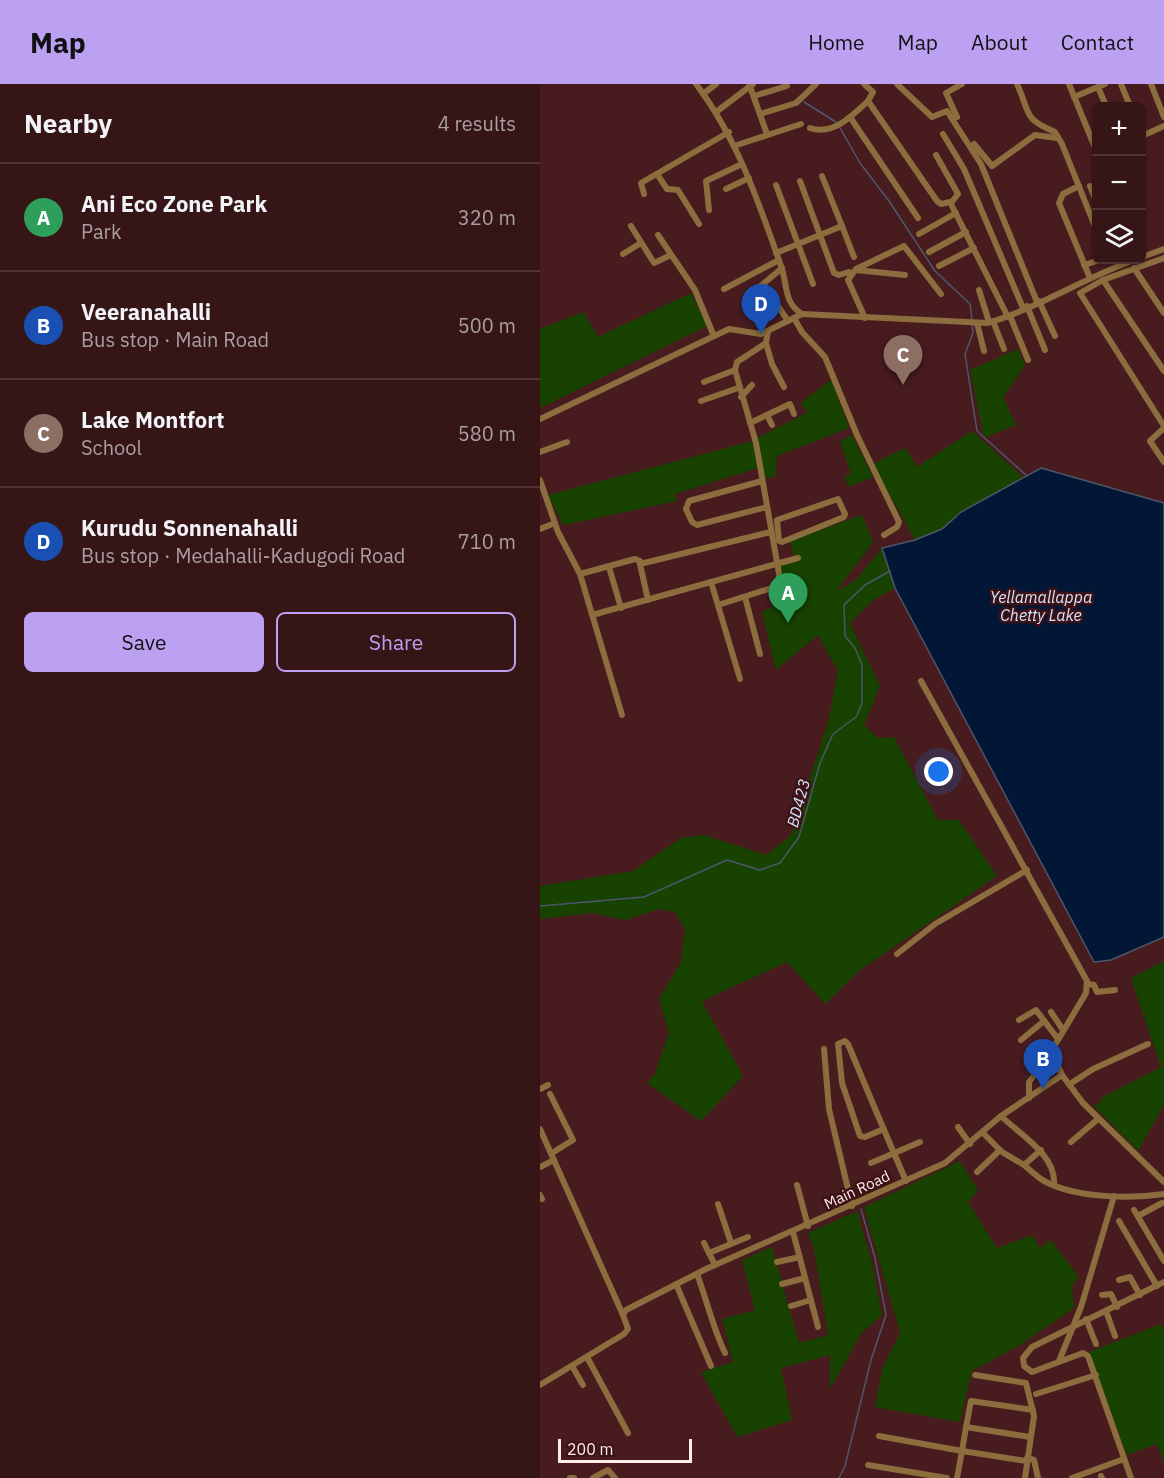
<!DOCTYPE html>
<html lang="en">
<head>
<meta charset="utf-8">
<style>
  :root { --surface:#361517; --page:#412224; --text:#f1f3f6; --muted:#aa9fa1; --line:#503436; --accent:#bca0f2 }
  body { margin:0; font-family:"IBM Plex Sans",sans-serif; background:var(--page); color:var(--text) }
  .controls { position:absolute; right:18px; top:18px; display:grid; overflow:hidden; border-radius:9px; box-shadow:0 2px 4px #0004 }
  .controls button { width:54px; height:54px; display:grid; place-items:center; padding:0; border:0; border-bottom:2px solid var(--line); background:var(--surface); color:var(--text); font:30px sans-serif }
  .scale { position:absolute; left:18px; bottom:15px; width:134px; box-sizing:border-box; padding-left:6px; border:3px solid #feecec; border-top:0; font-size:16px; line-height:21px; white-space:nowrap; color:#feecec; -webkit-text-stroke:4px #3d1216; paint-order:stroke }
  .you { position:absolute; left:399px; top:688px; width:21px; height:21px; margin:-15px; border:4px solid #fff; border-radius:50%; background:#1a73e8; box-shadow:0 0 0 9px #1a73e833 }
  .badge { display:grid; place-items:center; width:39px; height:39px; border-radius:50%; background:var(--accent); color:#fff; font-size:20px; font-weight:700 }
  .pin { position:absolute; translate:-50% -50px; filter:drop-shadow(0 2px 3px #0008) }
  .pin::after { content:''; position:absolute; top:32px; width:21px; height:18px; background:inherit; clip-path:polygon(0 0,100% 0,50% 100%) }
  .list { margin:0; padding:0; list-style:none }
  h2 { display:flex; justify-content:space-between; align-items:center; height:78px; margin:0; padding:0 24px; font-size:26px }
  h2 small { font-size:20px; font-weight:400; color:var(--muted) }
  .list li { display:grid; grid-template-columns:39px 1fr auto; gap:18px; align-items:center; box-sizing:border-box; height:108px; padding:0 24px; border-top:2px solid var(--line) }
  .list b { display:block; font-size:22px; white-space:nowrap }
  .list p { margin:0; font-size:20px; white-space:nowrap; color:var(--muted) }
  .list em { font-size:20px; font-style:normal; color:var(--muted) }
  .actions { display:flex; gap:12px; padding:18px 24px }
  .actions a { flex:1; padding:14px 0; border:2px solid var(--accent); border-radius:9px; text-align:center; font-size:21px; color:var(--accent) }
  .actions .main { background:var(--accent); color:#111 }
  .icon { flex:none; width:33px; height:33px; fill:none; stroke:currentColor; stroke-width:2; stroke-linecap:round; stroke-linejoin:round }
  .map { position:relative; flex:none; width:624px; height:1394px; overflow:hidden }
  header { display:flex; align-items:center; gap:36px; box-sizing:border-box; height:84px; padding:0 30px; background:var(--accent); color:#111 }
  header strong { font-size:28px }
  nav { display:flex; gap:33px; margin-inline-start:auto; font-size:21px }
  main { display:flex }
  aside { flex:1; background:var(--surface) }
  .map>svg:first-child { display:block }
  .green { fill:#174200 }
  .water { fill:#021635; stroke:#4e566c; stroke-width:1.5 }
  .lines { fill:none; stroke-linecap:round; stroke-linejoin:round }
  .stream { stroke:#4e566c; stroke-width:1.5 }
  .minor { stroke:#8b6d3e; stroke-width:6 }
  .labels { text-anchor:middle; stroke-width:5; stroke-linejoin:round; paint-order:stroke }
  .street-label { font-size:15px; fill:#feecec; stroke:#3d1216 }
  .water-label { font-size:16px; font-style:italic; fill:#d3e4fd; stroke:#3d1216 }
</style>
</head>
<body>
<header>
<strong>Map</strong>
<nav><a>Home</a><a>Map</a><a>About</a><a>Contact</a></nav>
</header>
<main>
<aside>
<h2>Nearby<small>4 results</small></h2>
<ul class="list">
<li><span class="badge" style="background:#2e9e5b">A</span><div><b>Ani Eco Zone Park</b><p>Park</p></div><em>320 m</em></li>
<li><span class="badge" style="background:#1a4fb4">B</span><div><b>Veeranahalli</b><p>Bus stop · Main Road</p></div><em>500 m</em></li>
<li><span class="badge" style="background:#8d6e63">C</span><div><b>Lake Montfort</b><p>School</p></div><em>580 m</em></li>
<li><span class="badge" style="background:#1a4fb4">D</span><div><b>Kurudu Sonnenahalli</b><p>Bus stop · Medahalli-Kadugodi Road</p></div><em>710 m</em></li>
</ul>
<div class="actions"><a class="main">Save</a><a>Share</a></div>
</aside>
<div class="map">
<svg width="624" height="1394" viewBox="0 0 624 1394">
  <rect width="100%" height="100%" fill="#481c1f"/>
  <!-- green -->
  <g class="green">
    <polygon points="151,209 167,242 0,324 0,245 43,228 58,253"/>
    <polygon points="478,265 485,281 463,313 476,341 444,354 430,286"/>
    <polygon points="291,296 309,344 237,372 235,393 223,394 217,354 268,328 260,319"/>
    <polygon points="432,347 484,394 421,428 402,445 375,456 333,380 365,364 377,383"/>
    <polygon points="312,351 333,393 308,403 305,392 311,390 300,357"/>
    <polygon points="213,357 218,384 135,410 137,417 23,441 8,411"/>
    <polygon points="322,431 333,458 296,508 317,495 342,464 355,504 332,517 310,539 340,602 324,641 338,654 354,653 398,736 419,736 457,792 319,887 285,920 247,878 162,917 203,992 161,1037 107,999 115,990 129,949 119,915 141,878 145,845 135,828 119,825 86,836 52,829 0,835 0,802 93,787 141,754 164,751 226,771 251,751 288,639 298,587 278,551 236,586 222,528 233,522 229,512 242,509 239,481 255,477 250,457"/>
    <polygon points="624,877 624,1021 598,1067 554,1022 562,1017 561,1014 621,983 591,894"/>
    <polygon points="420,1077 438,1106 428,1118 457,1164 492,1151 500,1164 511,1156 539,1193 532,1202 534,1224 480,1261 432,1287 420,1338 335,1323 343,1283 360,1249 324,1123"/>
    <polygon points="317,1127 332,1179 342,1231 321,1250 290,1305 290,1271 241,1284 252,1336 197,1353 161,1288 193,1278 182,1235 215,1226 202,1176 232,1163 259,1259 288,1251 274,1165 268,1149"/>
    <polygon points="621,1240 624,1248 624,1379 617,1360 587,1371 549,1268"/>
  </g>
  <!-- water -->
  <polygon class="water" points="501,384 624,419 624,853 571,876 554,878 355,504 342,464 375,456 402,445 421,428"/>
  <g class="lines">
    <!-- stream -->
    <g class="stream">
      <polyline points="264,18 296,38"/>
      <polyline points="299,42 320,79 349,117 395,187 430,220 432,236"/>
      <polyline points="432,240 433,249 425,270 437,347 487,392"/>
      <polyline points="0,822 104,813 187,776 220,786 240,779 259,753 280,679 293,650 316,633 322,620 322,581 315,564 305,552 304,521 325,501 350,487"/>
      <polyline points="299,1394 305,1382 331,1276 346,1231 335,1174 321,1125"/>
    </g>
    <!-- minor -->
    <g class="minor">
      <path d="M156 0C197 54 219 119 241 182 248 201 243 218 262 230"/>
      <polyline points="209,0 227,50"/>
      <polyline points="324,0 333,8 328,17 397,117 401,120 410,118 468,233"/>
      <polyline points="357,0 392,33 407,27 441,80 497,218"/>
      <path d="M477 0C491 30 482 34 515 48L522 60 556 145"/>
      <polyline points="529,0 556,66"/>
      <polyline points="581,0 590,22"/>
      <polyline points="611,0 624,33"/>
      <polyline points="558,3 566,22"/>
      <polyline points="163,10 176,0"/>
      <polyline points="214,12 247,2"/>
      <polyline points="534,13 565,0"/>
      <polyline points="176,28 213,0"/>
      <polyline points="220,30 256,19 276,0"/>
      <polyline points="310,33 378,134"/>
      <polyline points="417,33 406,9 422,0"/>
      <path d="M270 44C293 52 312 32 328 17"/>
      <polyline points="403,50 424,85 483,224"/>
      <polyline points="602,52 624,42"/>
      <polyline points="434,60 452,82 495,51 517,54"/>
      <polyline points="194,62 261,40"/>
      <polyline points="396,71 418,110 411,119"/>
      <polyline points="117,90 127,105 138,106 159,140"/>
      <polyline points="260,97 294,189 299,191 309,188"/>
      <polyline points="236,101 273,200"/>
      <polyline points="539,102 523,110 519,119 550,194"/>
      <polyline points="550,102 556,117"/>
      <polyline points="186,105 209,94"/>
      <polyline points="104,110 101,99 189,48"/>
      <polyline points="169,126 166,97 202,80"/>
      <polyline points="91,142 114,179 131,171"/>
      <polyline points="302,142 314,173"/>
      <polyline points="379,150 416,129"/>
      <polyline points="118,151 155,206 173,250"/>
      <polyline points="389,168 426,148"/>
      <polyline points="236,169 302,142 282,92"/>
      <polyline points="83,170 101,159"/>
      <polyline points="602,173 624,165"/>
      <polyline points="624,174 563,196 540,209 624,342"/>
      <polyline points="544,181 560,176"/>
      <polyline points="399,182 434,164"/>
      <polyline points="594,184 624,229"/>
      <polyline points="316,186 365,191"/>
      <polyline points="563,196 624,287"/>
      <polyline points="224,201 248,237"/>
      <polyline points="184,205 239,176"/>
      <polyline points="439,206 449,238"/>
      <polyline points="210,211 242,184"/>
      <polyline points="499,217 515,252"/>
      <polyline points="487,222 505,266"/>
      <polyline points="470,232 488,276"/>
      <polyline points="254,234 262,248 285,273 317,351 359,438 357,443 344,451"/>
      <polyline points="325,234 308,196 316,185 364,162 401,210"/>
      <polyline points="453,237 464,265"/>
      <polyline points="437,239 444,267"/>
      <polyline points="226,259 232,280 244,303"/>
      <polyline points="164,298 195,286"/>
      <polyline points="201,313 212,301"/>
      <polyline points="161,317 198,304"/>
      <polyline points="227,331 232,341"/>
      <path d="M0 335 189 245 221 250 262 230 448 239C498 224 544 194 594 176"/>
      <polyline points="210,339 250,320 254,330"/>
      <polyline points="624,344 610,357 624,378"/>
      <polyline points="0,368 27,358"/>
      <polyline points="0,396 18,448 40,490 82,631"/>
      <polyline points="222,397 149,417 146,425 152,438 157,441 227,423"/>
      <polygon points="298,415 305,430 304,433 242,458 239,457 237,436"/>
      <polyline points="0,445 15,439"/>
      <polyline points="69,483 81,524"/>
      <polyline points="40,490 95,475 100,477 100,480"/>
      <polyline points="171,498 200,595"/>
      <polyline points="205,513 220,570"/>
      <polyline points="108,516 100,480 231,448"/>
      <polyline points="178,521 241,501 216,359 195,286 197,278 226,259 228,247"/>
      <polyline points="52,531 258,474"/>
      <polyline points="381,597 547,897 546,909 512,966 522,991"/>
      <polyline points="357,870 395,840 487,786"/>
      <polyline points="548,900 554,901 557,908 575,906"/>
      <polyline points="511,928 523,946"/>
      <polyline points="479,936 496,926 518,955"/>
      <polyline points="481,956 504,937"/>
      <polyline points="284,965 289,1025 312,1122"/>
      <polyline points="496,976 513,964"/>
      <polyline points="530,1000 553,985 608,960"/>
      <polyline points="0,1005 8,1001"/>
      <polyline points="10,1010 33,1056 12,1069"/>
      <polyline points="489,1014 489,998 497,988"/>
      <path d="M461 1032C479 1050 517 1071 514 1101"/>
      <polyline points="418,1043 430,1060"/>
      <polyline points="0,1045 83,1231"/>
      <path d="M344 1045 325 1053 320 1052 302 999 298 960 305 957 308 960C327 1006 346 1051 366 1097"/>
      <polyline points="443,1049 462,1068 484,1081 501,1066"/>
      <polyline points="531,1058 558,1035"/>
      <polyline points="331,1079 380,1058"/>
      <path d="M484 1081C491 1087 498 1094 506 1098 537 1114 590 1115 624 1110"/>
      <polyline points="0,1083 14,1076"/>
      <polyline points="437,1088 460,1066"/>
      <polyline points="257,1101 268,1142"/>
      <polyline points="0,1111 2,1115"/>
      <polyline points="178,1120 191,1159"/>
      <polyline points="594,1126 624,1177"/>
      <polyline points="598,1132 622,1119"/>
      <polyline points="579,1137 617,1202"/>
      <polyline points="253,1148 278,1243"/>
      <polyline points="164,1159 175,1181"/>
      <polyline points="169,1169 208,1153"/>
      <polyline points="237,1178 260,1173"/>
      <path d="M157 1190C167 1217 173 1244 185 1269"/>
      <polyline points="579,1196 590,1193 600,1211"/>
      <polyline points="136,1200 171,1282"/>
      <polyline points="242,1200 265,1194"/>
      <polyline points="562,1211 571,1210 577,1223"/>
      <polyline points="251,1222 271,1216"/>
      <polyline points="566,1227 575,1252"/>
      <polyline points="546,1235 556,1260"/>
      <polyline points="47,1273 88,1349"/>
      <polyline points="519,1277 541,1223 574,1112"/>
      <polyline points="32,1282 43,1301"/>
      <polyline points="435,1291 486,1299 494,1332 485,1394"/>
      <polyline points="0,1301 84,1250 88,1245 83,1231 86,1226 166,1185 405,1079 461,1032 522,991 543,1019 624,1098"/>
      <polyline points="496,1310 556,1291"/>
      <polyline points="339,1352 422,1367 426,1343"/>
      <polyline points="490,1353 426,1343 431,1317 493,1326"/>
      <polyline points="487,1374 494,1376 498,1394"/>
      <polyline points="328,1381 407,1394"/>
      <polyline points="561,1392 562,1394"/>
      <polyline points="30,1394 34,1394"/>
      <polyline points="53,1394 68,1386 75,1394"/>
      <polyline points="417,1394 422,1367 486,1377"/>
      <polyline points="532,1394 584,1375"/>
      <polyline points="591,1394 548,1272 543,1269 492,1288 484,1282 483,1274 492,1263 624,1198"/>
    </g>
  </g>
  <g class="labels">
    <!-- street labels -->
    <g class="street-label">
      <text transform="translate(317 1106) rotate(-25)" y="5">Main Road</text>
    </g>
    <!-- water labels -->
    <g class="water-label">
      <text x="501" y="519">Yellamallappa<tspan x="501" dy="18">Chetty Lake</tspan></text>
      <text transform="translate(258 719) rotate(-75)" y="6">BD423</text>
    </g>
  </g>
</svg>
<div class="controls">
<button>+</button>
<button>−</button>
<button><svg class="icon" aria-label="layers" viewBox="0 0 24 24"><path d="M12 4l9 5-9 5-9-5zM3 14l9 5 9-5"/></svg></button>
</div>
<div class="scale">200 m</div>
<div class="you"></div>
<div class="pin badge" style="left:248px;top:539px;background:#2e9e5b">A</div>
<div class="pin badge" style="left:503px;top:1005px;background:#1a4fb4">B</div>
<div class="pin badge" style="left:363px;top:301px;background:#8d6e63">C</div>
<div class="pin badge" style="left:221px;top:250px;background:#1a4fb4">D</div>
</div>
</main>
</body>
</html>
